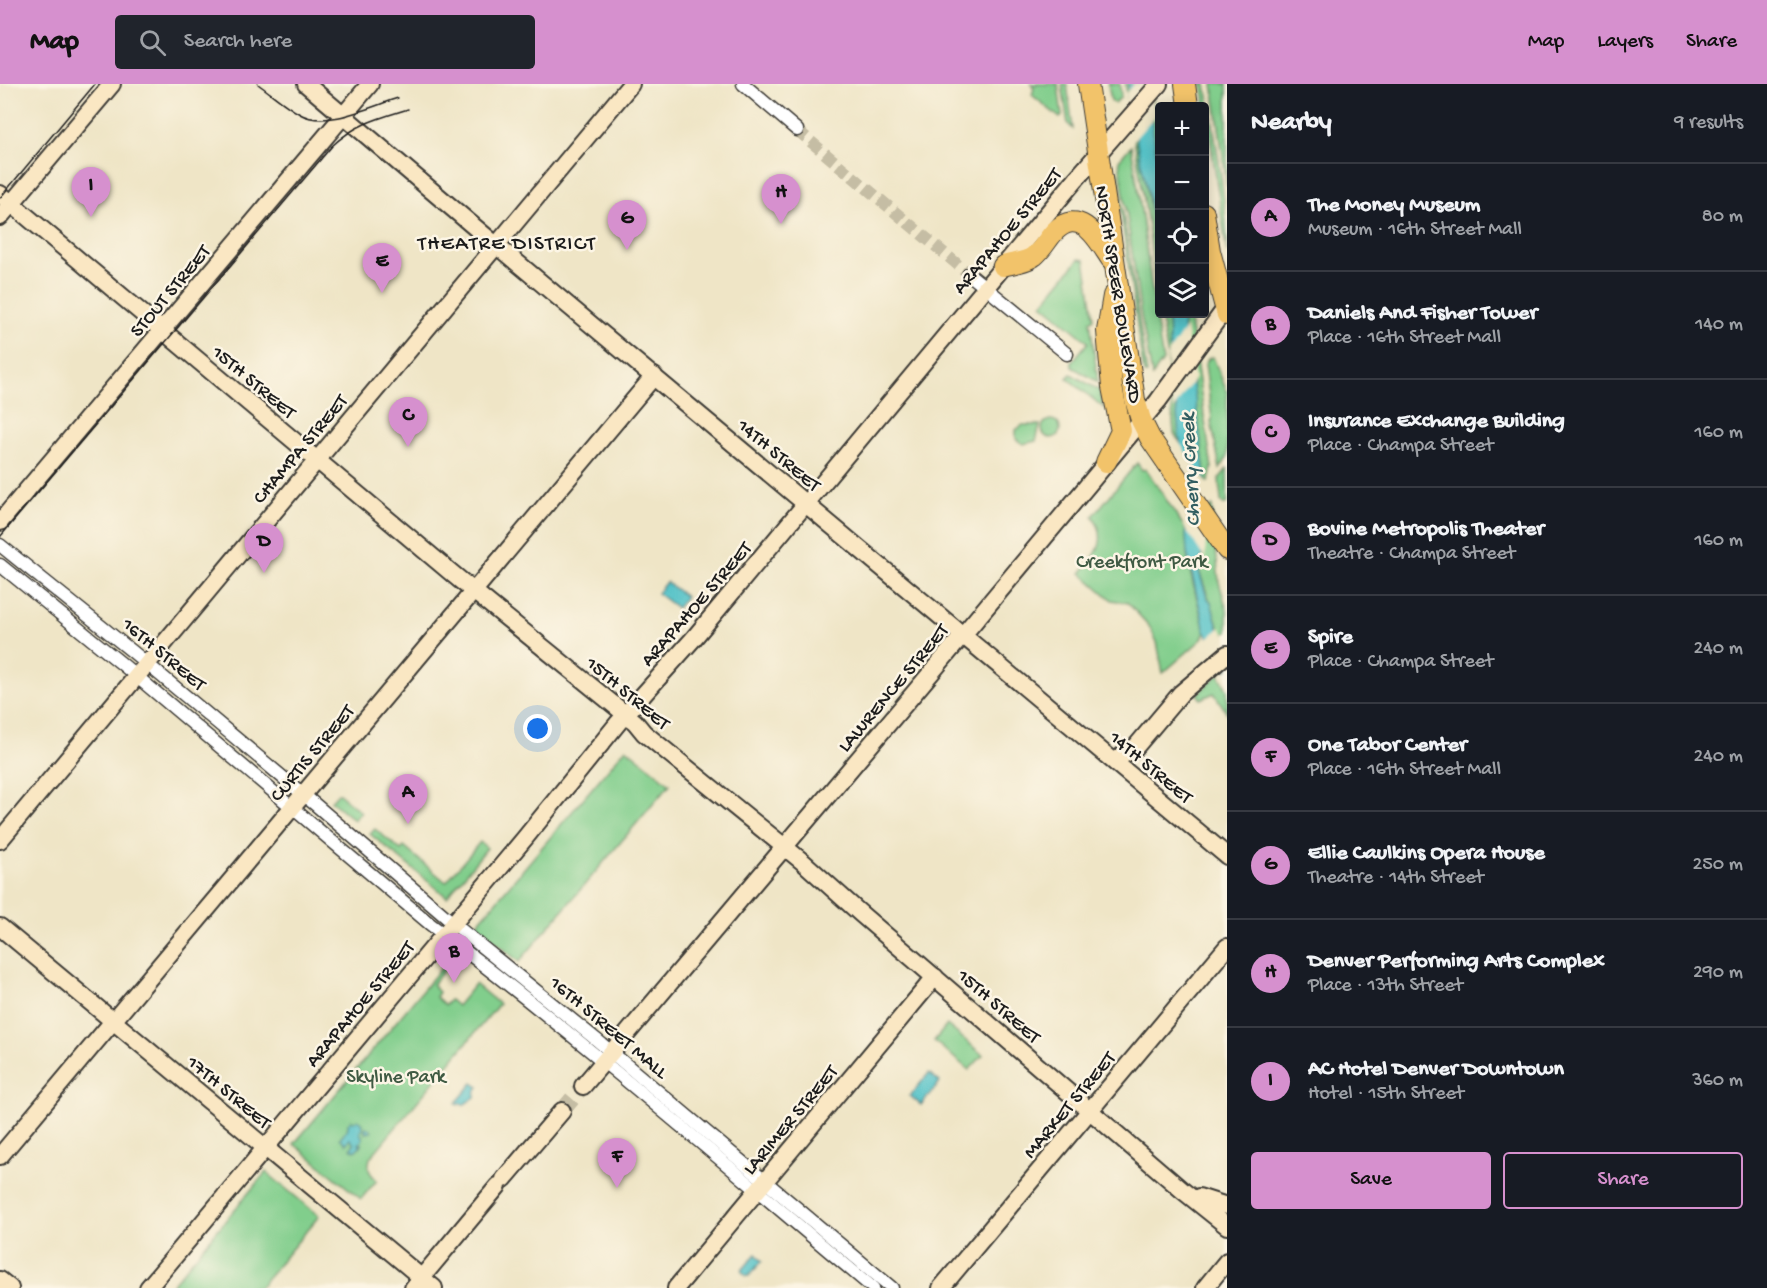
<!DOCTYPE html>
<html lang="en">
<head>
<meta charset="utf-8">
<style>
  :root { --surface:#171b24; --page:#20242c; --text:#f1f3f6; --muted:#9ea1a6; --line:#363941; --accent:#d690ce }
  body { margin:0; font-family:"Gochi Hand",sans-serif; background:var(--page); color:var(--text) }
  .controls { position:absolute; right:18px; top:18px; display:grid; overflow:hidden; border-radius:6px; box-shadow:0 3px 15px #0003 }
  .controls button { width:54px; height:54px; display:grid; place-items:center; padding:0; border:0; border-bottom:2px solid var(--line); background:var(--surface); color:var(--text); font:30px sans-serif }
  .you { position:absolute; left:538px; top:645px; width:21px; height:21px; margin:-15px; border:4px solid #fff; border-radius:50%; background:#1a73e8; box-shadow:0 0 0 9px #1a73e833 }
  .badge { display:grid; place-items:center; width:39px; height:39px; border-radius:50%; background:var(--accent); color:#111; font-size:20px; font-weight:700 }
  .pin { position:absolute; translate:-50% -50px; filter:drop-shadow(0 2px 3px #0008) }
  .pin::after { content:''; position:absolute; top:32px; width:21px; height:18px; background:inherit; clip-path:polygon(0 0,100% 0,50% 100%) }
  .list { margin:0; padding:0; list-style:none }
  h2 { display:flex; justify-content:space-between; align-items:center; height:78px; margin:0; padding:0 24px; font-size:26px }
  h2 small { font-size:20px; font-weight:400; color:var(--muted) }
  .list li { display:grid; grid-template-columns:39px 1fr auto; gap:18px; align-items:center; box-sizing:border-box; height:108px; padding:0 24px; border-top:2px solid var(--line) }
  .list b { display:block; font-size:22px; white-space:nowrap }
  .list p { margin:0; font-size:20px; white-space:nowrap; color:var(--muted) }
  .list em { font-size:20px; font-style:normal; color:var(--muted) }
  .actions { display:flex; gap:12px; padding:18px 24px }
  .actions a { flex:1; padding:14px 0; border:2px solid var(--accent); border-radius:6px; text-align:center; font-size:21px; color:var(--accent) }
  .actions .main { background:var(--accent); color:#111 }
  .icon { flex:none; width:33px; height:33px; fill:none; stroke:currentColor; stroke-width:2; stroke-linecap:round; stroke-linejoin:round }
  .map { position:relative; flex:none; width:1227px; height:1204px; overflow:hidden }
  header { display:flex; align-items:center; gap:36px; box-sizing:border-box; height:84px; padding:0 30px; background:var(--accent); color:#111 }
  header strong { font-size:28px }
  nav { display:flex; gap:33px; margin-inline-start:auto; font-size:21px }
  .search { width:420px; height:54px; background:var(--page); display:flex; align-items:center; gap:15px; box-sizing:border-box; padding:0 21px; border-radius:6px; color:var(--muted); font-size:22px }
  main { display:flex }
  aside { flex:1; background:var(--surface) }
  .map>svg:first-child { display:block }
  .green { fill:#81ce8c; stroke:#4e7554; stroke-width:1.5 }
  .water { fill:#54c2c8; stroke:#386f72; stroke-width:1.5 }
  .pier { fill:#efe5c6 }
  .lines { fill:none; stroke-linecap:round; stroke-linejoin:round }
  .street-tunnel { stroke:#c5bda4; stroke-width:12; stroke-dasharray:12 6; stroke-linecap:butt }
  .secondary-tunnel { stroke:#c5bda4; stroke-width:16; stroke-dasharray:16 8; stroke-linecap:butt }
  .street-casing { stroke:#3c3a36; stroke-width:15 }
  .secondary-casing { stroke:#3c3a36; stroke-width:20 }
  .primary-casing { stroke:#3c3a36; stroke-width:22 }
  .street { stroke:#fff; stroke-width:12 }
  .secondary { stroke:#fae7c3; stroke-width:16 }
  .primary { stroke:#f2c36a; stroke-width:20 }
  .tram { stroke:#1c1c1c; stroke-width:1.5 }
  .labels { text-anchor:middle; stroke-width:5; stroke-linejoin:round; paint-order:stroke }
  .street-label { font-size:20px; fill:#1c1c1c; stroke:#fcf5e5 }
  .park-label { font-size:20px; fill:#3f5a43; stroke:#fcf5e5 }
  .neighbourhood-label { font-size:21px; letter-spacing:1.5px; fill:#1c1c1c; stroke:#fcf5e5 }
  .water-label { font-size:21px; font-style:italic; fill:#325e61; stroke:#fcf5e5 }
</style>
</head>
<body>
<header>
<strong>Map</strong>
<div class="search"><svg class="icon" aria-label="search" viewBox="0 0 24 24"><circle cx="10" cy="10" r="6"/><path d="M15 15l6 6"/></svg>Search here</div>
<nav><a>Map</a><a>Layers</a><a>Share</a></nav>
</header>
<main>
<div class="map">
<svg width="1227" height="1204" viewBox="0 0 1227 1204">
  <rect width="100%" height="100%" fill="#fcf5e5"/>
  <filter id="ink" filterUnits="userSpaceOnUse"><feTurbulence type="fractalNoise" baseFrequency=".0167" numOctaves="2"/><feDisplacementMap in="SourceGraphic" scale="12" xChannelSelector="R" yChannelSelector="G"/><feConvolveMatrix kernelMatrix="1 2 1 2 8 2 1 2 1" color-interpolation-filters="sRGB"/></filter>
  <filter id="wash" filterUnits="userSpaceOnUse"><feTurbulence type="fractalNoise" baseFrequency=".008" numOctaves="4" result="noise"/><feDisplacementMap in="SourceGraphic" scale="24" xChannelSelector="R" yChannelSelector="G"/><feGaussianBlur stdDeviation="1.35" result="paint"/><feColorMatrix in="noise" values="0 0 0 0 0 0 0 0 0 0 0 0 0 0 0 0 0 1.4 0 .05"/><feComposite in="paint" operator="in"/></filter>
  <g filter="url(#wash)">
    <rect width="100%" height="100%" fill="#efe5c6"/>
    <!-- green -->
    <g class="green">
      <polygon points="1031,0 1058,0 1062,32 1060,34 1032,11 1034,4"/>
      <polygon points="1062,0 1067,0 1073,45 1068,40"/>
      <polygon points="1108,0 1120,0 1121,13 1115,19 1111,17"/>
      <polygon points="1125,0 1128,0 1138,65 1147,105 1156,157 1160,190 1159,228 1149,146"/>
      <polygon points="1147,0 1154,18 1159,43 1159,90"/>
      <path d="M1202 0H1206C1215 56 1227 112 1227 169Z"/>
      <polygon points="1213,0 1227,0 1227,103"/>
      <path d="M1131 62C1144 133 1150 205 1163 277L1152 292 1141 231 1119 76Z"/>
      <polygon points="1117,88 1147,290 1144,290 1115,89"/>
      <polygon points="1079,175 1085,176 1094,234 1090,237 1098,298 1072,283 1072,278 1088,258 1042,220"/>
      <polygon points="1160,230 1168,230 1169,259 1180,359 1174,349 1167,269"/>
      <polygon points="1181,230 1189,230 1212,384 1209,397 1206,399 1196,318"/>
      <polygon points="1213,273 1227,308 1227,374 1220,385 1211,337 1212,336 1205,280 1209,274"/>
      <polygon points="1071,290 1099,306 1104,324 1067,294"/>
      <circle cx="1051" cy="345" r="9"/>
      <polygon points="1040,341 1036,357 1023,360 1016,355 1016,346 1023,341"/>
      <path d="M1137 379 1142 386 1146 385 1187 447V469L1189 483 1205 547 1202 555 1163 589 1157 558 1149 542 1128 519 1112 516 1081 489C1097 470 1109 456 1093 432Z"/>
      <polygon points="1227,385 1227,419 1224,421 1221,417 1219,395"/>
      <polygon points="1212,422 1219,498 1227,526 1227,548 1222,552 1198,484 1202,474 1205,428"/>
      <polygon points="1219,590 1227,606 1227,629 1214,609 1201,615 1197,610"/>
      <polygon points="626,664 670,700 519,878 476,841"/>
      <polygon points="338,709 361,728 354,736 331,717"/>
      <polygon points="375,745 401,766 404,763 446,798 480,758 487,764 447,813 370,750"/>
      <path d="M447 877 450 879 432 901 439 908 436 913 445 921 450 916 457 922 475 900 499 920 370 1074C367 1085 369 1089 377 1096L361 1115 294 1060Z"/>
      <polygon points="947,941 983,971 969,986 934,957"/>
      <polygon points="266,1088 319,1132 259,1204 169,1204"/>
    </g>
    <!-- water -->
    <g class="water">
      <polygon points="1128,0 1147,0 1159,90 1159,190 1156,157 1147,105 1138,65"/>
      <polygon points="1168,230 1181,230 1196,318 1206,399 1202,474 1198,484 1207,513 1211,518 1218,543 1227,562 1227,587 1205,547 1187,469 1180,359 1169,259"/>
      <polygon points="666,498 686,513 677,524 657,509"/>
      <polygon points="929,989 940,998 921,1021 910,1012"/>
      <polygon points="473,999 479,1003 476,1006 475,1013 463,1021 460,1019 458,1021 456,1019"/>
      <polygon points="351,1036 353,1038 358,1036 363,1040 362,1044 364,1045 366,1043 372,1047 369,1049 367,1048 365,1049 366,1047 363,1045 360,1048 363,1055 359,1060 362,1060 355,1067 351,1064 354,1060 350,1055 346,1060 340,1054 348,1044 348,1040"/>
      <polygon points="756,1170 762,1177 749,1192 747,1192 742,1188 742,1186"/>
    </g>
    <!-- pier -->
    <g class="pier">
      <polygon points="1134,0 1150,0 1155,32 1133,57 1126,9"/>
      <polygon points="1186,243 1195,294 1173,326 1167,271"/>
      <polygon points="1177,355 1209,402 1205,475 1183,441"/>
      <polygon points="1221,543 1227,555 1227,583 1223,586 1206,555"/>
    </g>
  </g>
  <g filter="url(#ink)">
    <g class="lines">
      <!-- street-tunnel -->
      <polyline class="street-tunnel" points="797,46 969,190"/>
      <!-- secondary-tunnel -->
      <polyline class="secondary-tunnel" points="562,1027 583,1002"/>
      <!-- street casing -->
      <g class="street-casing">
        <g id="street">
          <polyline points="743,0 797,46"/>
          <polyline points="969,190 1067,270"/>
          <polyline points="0,461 133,568 317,722 454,840 598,957 892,1204"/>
          <path d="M0 481 122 580 430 840C582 955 726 1081 873 1204"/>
        </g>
      </g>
      <!-- secondary casing -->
      <g class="secondary-casing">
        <g id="secondary">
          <polyline points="306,0 484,151 1227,772"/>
          <polyline points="0,110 460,496 635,638 644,649 803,778 861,830 1182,1106 1227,1142"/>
          <polyline points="0,133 112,0"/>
          <polyline points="0,438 370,0"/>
          <polyline points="1115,678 1123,671 1133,666 1181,609 1227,570"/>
          <polyline points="0,756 631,0"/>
          <polyline points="0,843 434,1204"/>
          <polyline points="583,1002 963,551 1158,317 1225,225"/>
          <polyline points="0,1072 654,292"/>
          <polyline points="504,1095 562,1027"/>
          <polyline points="1199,1113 1227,1122"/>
          <polyline points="0,1196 10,1204"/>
          <polyline points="148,1204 525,754 618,639 694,554 1076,95 1159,0"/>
          <polyline points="413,1204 498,1102"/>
          <polyline points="676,1204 935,893"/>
          <polyline points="941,1204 1227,863"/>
          <polyline points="1205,1204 1227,1177"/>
        </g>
      </g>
      <!-- primary casing -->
      <g class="primary-casing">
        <g id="primary">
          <polyline points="1088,0 1135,316 1141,336 1150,354 1227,466"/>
          <polyline points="1185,0 1188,22"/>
          <polyline points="1204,129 1210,167 1227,231"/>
          <path d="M1003 182C1012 179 1027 178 1034 172 1043 165 1048 154 1055 147 1081 122 1098 156 1111 175"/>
          <polyline points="1106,378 1121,347 1112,303 1107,247 1113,212"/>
        </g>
      </g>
      <!-- street -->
      <use href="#street" class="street"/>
      <!-- secondary -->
      <use href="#secondary" class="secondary"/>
      <!-- primary -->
      <use href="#primary" class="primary"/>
      <!-- tram -->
      <g class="tram">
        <path d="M258 0C272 10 285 22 300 30 326 45 372 22 398 14"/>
        <polyline points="0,114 95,0"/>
        <path d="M0 453 332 62C355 40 379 34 408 25"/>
      </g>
    </g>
  </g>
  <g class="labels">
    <!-- street labels -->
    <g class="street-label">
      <text transform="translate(1006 146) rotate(-50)" y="7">ARAPAHOE STREET</text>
      <text transform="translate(169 206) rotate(-50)" y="7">STOUT STREET</text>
      <text transform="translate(1120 210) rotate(81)" y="7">NORTH SPEER BOULEVARD</text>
      <text transform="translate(255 297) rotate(40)" y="7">15TH STREET</text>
      <text transform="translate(299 364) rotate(-50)" y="7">CHAMPA STREET</text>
      <text transform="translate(780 370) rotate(40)" y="7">14TH STREET</text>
      <text transform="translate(695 519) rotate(-49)" y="7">ARAPAHOE STREET</text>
      <text transform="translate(165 569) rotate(40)" y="7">16TH STREET</text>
      <text transform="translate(892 603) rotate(-50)" y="7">LAWRENCE STREET</text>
      <text transform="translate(629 608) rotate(40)" y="7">15TH STREET</text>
      <text transform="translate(311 668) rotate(-50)" y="7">CURTIS STREET</text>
      <text transform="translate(1152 682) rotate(40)" y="7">14TH STREET</text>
      <text transform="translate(359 919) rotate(-50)" y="7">ARAPAHOE STREET</text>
      <text transform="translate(1000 921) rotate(41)" y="7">15TH STREET</text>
      <text transform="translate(610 942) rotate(40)" y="7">16TH STREET MALL</text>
      <text transform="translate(230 1007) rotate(40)" y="7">17TH STREET</text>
      <text transform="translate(1068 1020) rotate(-50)" y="7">MARKET STREET</text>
      <text transform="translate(789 1035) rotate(-50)" y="7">LARIMER STREET</text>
    </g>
    <!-- park labels -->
    <g class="park-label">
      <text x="1142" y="483">Creekfront Park</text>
      <text x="396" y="998">Skyline Park</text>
    </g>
    <!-- neighbourhood labels -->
    <g class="neighbourhood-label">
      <text x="507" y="165">THEATRE DISTRICT</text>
    </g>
    <!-- water labels -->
    <g class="water-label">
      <text transform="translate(1189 386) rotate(-93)" y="7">Cherry Creek</text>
    </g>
  </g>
</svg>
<div class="controls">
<button>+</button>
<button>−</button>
<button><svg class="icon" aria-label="locate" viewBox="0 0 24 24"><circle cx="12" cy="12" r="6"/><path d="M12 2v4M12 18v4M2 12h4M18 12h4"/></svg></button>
<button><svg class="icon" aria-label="layers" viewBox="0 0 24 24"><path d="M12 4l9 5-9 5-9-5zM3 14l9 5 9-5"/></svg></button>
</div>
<div class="you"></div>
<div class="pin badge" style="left:408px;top:740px">A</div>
<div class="pin badge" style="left:454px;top:899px">B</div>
<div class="pin badge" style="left:408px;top:363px">C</div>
<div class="pin badge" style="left:264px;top:489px">D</div>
<div class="pin badge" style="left:382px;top:209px">E</div>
<div class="pin badge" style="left:617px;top:1104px">F</div>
<div class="pin badge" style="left:627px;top:166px">G</div>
<div class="pin badge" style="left:781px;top:140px">H</div>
<div class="pin badge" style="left:91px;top:133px">I</div>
</div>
<aside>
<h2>Nearby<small>9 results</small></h2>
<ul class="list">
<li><span class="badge">A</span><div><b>The Money Museum</b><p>Museum · 16th Street Mall</p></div><em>80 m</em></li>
<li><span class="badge">B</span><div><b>Daniels And Fisher Tower</b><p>Place · 16th Street Mall</p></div><em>140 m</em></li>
<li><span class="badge">C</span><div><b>Insurance Exchange Building</b><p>Place · Champa Street</p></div><em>160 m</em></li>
<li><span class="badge">D</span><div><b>Bovine Metropolis Theater</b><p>Theatre · Champa Street</p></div><em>160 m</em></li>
<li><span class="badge">E</span><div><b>Spire</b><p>Place · Champa Street</p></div><em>240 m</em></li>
<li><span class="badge">F</span><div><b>One Tabor Center</b><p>Place · 16th Street Mall</p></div><em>240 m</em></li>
<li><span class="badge">G</span><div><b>Ellie Caulkins Opera House</b><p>Theatre · 14th Street</p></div><em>250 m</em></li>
<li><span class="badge">H</span><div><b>Denver Performing Arts Complex</b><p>Place · 13th Street</p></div><em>290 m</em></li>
<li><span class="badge">I</span><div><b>AC Hotel Denver Downtown</b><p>Hotel · 15th Street</p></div><em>360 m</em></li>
</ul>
<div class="actions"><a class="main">Save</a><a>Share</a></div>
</aside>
</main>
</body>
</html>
